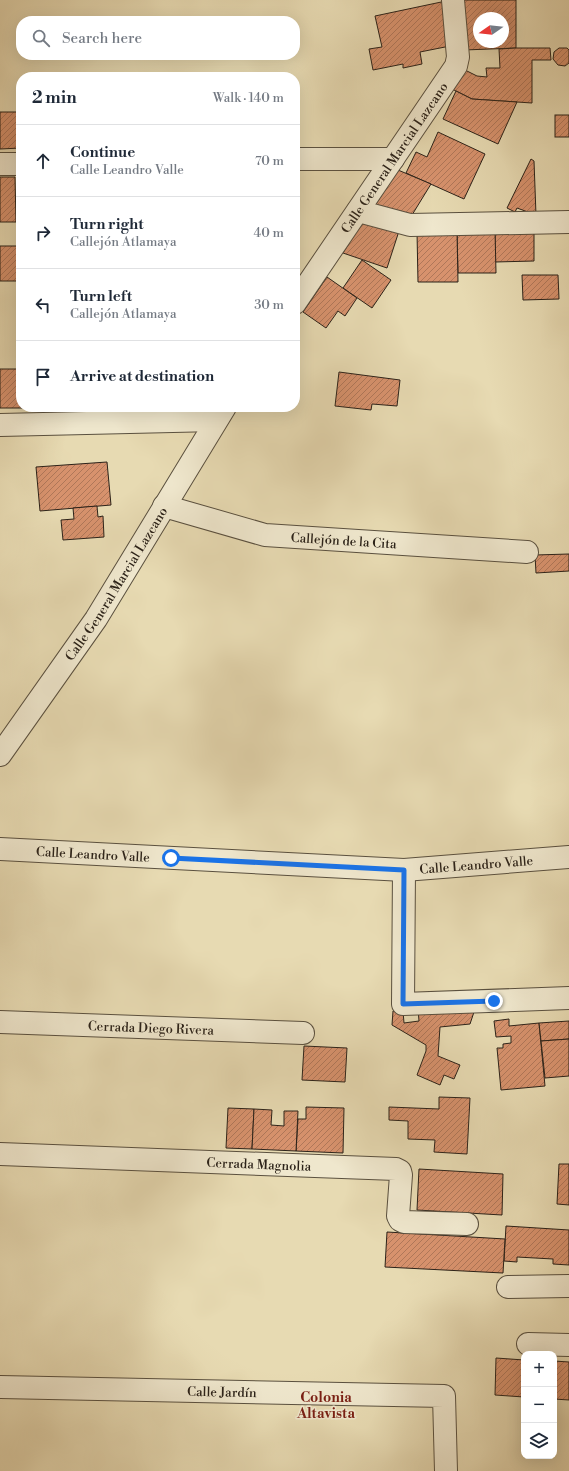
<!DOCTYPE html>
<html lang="en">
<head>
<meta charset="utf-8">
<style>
  :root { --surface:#fff; --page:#f2f2f3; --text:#1f2937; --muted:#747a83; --line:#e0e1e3 }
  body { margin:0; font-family:"Libre Bodoni",serif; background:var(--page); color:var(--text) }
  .controls { position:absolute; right:12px; bottom:12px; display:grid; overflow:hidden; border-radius:8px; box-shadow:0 4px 16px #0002 }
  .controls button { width:36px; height:36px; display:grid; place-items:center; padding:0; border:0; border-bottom:1px solid var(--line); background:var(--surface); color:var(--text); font:20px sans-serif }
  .compass { position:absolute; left:473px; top:12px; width:36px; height:36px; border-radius:50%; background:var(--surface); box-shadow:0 4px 16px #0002; rotate:256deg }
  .stop { position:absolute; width:12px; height:12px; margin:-9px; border:3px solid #1a73e8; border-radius:50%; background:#fff }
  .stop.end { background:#1a73e8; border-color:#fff; box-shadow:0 1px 4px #0008 }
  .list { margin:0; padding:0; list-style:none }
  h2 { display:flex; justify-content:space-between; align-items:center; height:52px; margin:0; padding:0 16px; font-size:17px }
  h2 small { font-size:13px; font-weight:400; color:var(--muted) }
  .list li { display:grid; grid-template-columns:26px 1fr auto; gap:12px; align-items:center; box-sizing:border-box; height:72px; padding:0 16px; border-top:1px solid var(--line) }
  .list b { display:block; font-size:15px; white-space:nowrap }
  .list p { margin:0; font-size:13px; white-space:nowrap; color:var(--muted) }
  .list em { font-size:13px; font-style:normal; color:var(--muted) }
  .icon { flex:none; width:22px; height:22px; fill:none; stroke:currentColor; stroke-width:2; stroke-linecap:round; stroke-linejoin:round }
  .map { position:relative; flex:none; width:569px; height:1471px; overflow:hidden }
  .search { position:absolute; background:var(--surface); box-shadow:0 4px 16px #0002; left:16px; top:16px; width:284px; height:44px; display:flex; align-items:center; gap:10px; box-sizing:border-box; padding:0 14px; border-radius:16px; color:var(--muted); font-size:15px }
  .panel { position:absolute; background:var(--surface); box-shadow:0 4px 16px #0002; left:16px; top:72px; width:284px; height:340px; border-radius:16px }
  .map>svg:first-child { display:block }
  .building { fill:url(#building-hatch); stroke:#2b2219; fill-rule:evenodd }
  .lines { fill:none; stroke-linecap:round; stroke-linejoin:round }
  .street-casing { stroke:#5a503f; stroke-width:24 }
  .street { stroke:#efe7cd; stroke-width:22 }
  .route { stroke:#1a73e8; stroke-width:5 }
  .labels { text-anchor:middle; stroke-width:3; stroke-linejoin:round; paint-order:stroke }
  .street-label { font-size:13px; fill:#2b2219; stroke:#efe7cd }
  .neighbourhood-label { font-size:14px; font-weight:bold; fill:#7a1f14; stroke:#efe7cd }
</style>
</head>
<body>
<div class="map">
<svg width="569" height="1471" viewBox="0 0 569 1471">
  <defs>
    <pattern id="building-hatch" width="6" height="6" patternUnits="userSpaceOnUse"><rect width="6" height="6" fill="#d7926d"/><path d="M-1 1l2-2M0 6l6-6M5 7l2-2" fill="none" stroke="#af7759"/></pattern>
  </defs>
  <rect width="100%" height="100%" fill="#e7dab2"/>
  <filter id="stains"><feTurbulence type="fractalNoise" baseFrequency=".005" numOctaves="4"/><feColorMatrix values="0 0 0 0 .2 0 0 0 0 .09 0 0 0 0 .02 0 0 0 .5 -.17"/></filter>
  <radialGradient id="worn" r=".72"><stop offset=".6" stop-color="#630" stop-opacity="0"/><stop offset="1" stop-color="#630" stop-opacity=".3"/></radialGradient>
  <!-- building -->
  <g class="building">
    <path d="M461 0H516V48L464 50ZM479 18H503V42H479Z"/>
    <polygon points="446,1 450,46 420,52 422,64 403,68 403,64 373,70 369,49 382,47 375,16"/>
    <polygon points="516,48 550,48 551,60 532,60 532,103 472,99 452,89 463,69 477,76 487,77 486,68 500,68 499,49"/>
    <polygon points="559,48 567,48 569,50 569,63 565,66 558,65 553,59 554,52"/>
    <polygon points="456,91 472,99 517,102 498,144 443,119"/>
    <polygon points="0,112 21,112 21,148 0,149"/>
    <rect x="555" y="115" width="14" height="22"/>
    <polygon points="438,132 485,154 464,199 406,173 416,152 427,157"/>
    <polygon points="531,159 534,161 536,215 517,208 515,212 507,208"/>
    <polygon points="398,170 431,184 412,215 374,207"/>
    <polygon points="0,177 15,177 16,222 0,222"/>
    <polygon points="363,221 399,231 387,268 343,253"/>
    <polygon points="495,230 534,230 534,261 495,262"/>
    <polygon points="495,230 496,273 458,273 457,231"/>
    <polygon points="457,231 458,282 418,282 417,232"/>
    <rect x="0" y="246" width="21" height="35"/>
    <polygon points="362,260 391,280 372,308 343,288"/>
    <polygon points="522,275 558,275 559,299 523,300"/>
    <polygon points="327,277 357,298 345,316 338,311 326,328 303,312"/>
    <polygon points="0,369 21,369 21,407 28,407 28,408 0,408"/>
    <polygon points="339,372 400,380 397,406 372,404 371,410 335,406"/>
    <rect x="28" y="407" width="62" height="1"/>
    <polygon points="107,462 111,505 40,511 36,467"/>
    <polygon points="97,506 98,517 103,516 104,537 63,540 61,520 74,519 73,508"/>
    <polygon points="569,554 569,571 536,573 535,555"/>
    <polygon points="418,1009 474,1012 470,1024 440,1027 438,1056 460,1065 454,1079 444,1075 440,1085 417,1075 426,1051 426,1045 392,1025 393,1011 403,1011 404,1023 419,1021"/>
    <polygon points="509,1019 509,1026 539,1023 545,1086 501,1090 497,1048 503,1048 503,1044 511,1043 511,1036 496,1037 494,1021"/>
    <polygon points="569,1021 569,1039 541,1041 539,1023"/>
    <polygon points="569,1039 569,1076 545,1078 541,1041"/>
    <polygon points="304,1046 347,1048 345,1082 302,1080"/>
    <polygon points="439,1097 470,1098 467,1154 434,1152 435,1140 408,1139 408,1121 389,1120 389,1107 439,1109"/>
    <polygon points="306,1107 344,1108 343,1153 296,1151 298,1119 306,1119"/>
    <polygon points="228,1108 254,1109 252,1149 226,1148"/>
    <polygon points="254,1109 272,1110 271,1125 284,1126 284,1111 298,1111 296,1151 252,1149"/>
    <polygon points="559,1164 569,1164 569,1205 557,1204"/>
    <polygon points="419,1169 503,1174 502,1215 417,1210"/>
    <polygon points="506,1226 569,1230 569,1265 553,1264 553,1259 517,1257 517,1262 504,1261"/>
    <polygon points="387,1232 505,1239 503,1273 385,1267"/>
    <polygon points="496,1358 524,1360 524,1397 495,1395"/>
    <polygon points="554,1361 569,1362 569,1400 554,1399"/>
  </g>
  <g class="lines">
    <!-- street casing -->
    <g class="street-casing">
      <g id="street">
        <polyline points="295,159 393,159"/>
        <polyline points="0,164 21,164"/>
        <polyline points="358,211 410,225 569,222"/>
        <path id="s1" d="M295 303 456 66 458 57 453 0"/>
        <polyline points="0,425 216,420"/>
        <path id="s2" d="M164 506 265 535 527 552"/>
        <path id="s3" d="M0 755 96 619 225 407"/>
        <path id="s4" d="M0 849 404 870 569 857"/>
        <polyline points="404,870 403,1004 569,998"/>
        <path id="s5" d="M0 1022 303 1033"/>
        <path id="s6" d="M0 1154 396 1169 400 1171 401 1175 398 1216 400 1220 404 1222 467 1224"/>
        <polyline points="508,1287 569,1286"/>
        <polyline points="528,1344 569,1345"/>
        <path id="s7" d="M0 1387 444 1396 446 1471"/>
      </g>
    </g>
    <!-- street -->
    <use href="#street" class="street"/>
  </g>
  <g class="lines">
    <!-- route -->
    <polyline class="route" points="171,858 404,870 403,1004 494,1001"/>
  </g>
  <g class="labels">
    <!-- street labels -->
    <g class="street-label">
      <text dy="5" stroke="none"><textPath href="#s1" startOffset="176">Calle General Marcial Lazcano</textPath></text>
      <text dy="5" stroke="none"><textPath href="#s2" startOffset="184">Callejón de la Cita</textPath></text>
      <text dy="5" stroke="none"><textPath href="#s3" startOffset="207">Calle General Marcial Lazcano</textPath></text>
      <text dy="5" stroke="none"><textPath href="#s4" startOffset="93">Calle Leandro Valle</textPath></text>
      <text dy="5" stroke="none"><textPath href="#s4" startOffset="477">Calle Leandro Valle</textPath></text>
      <text dy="5" stroke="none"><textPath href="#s5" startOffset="151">Cerrada Diego Rivera</textPath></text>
      <text dy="5" stroke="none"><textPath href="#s6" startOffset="259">Cerrada Magnolia</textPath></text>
      <text dy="5" stroke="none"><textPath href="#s7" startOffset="222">Calle Jardín</textPath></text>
    </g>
    <!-- neighbourhood labels -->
    <g class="neighbourhood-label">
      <text x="326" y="1402">Colonia<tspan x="326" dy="16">Altavista</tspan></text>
    </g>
  </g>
  <rect width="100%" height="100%" filter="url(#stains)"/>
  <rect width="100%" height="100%" fill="url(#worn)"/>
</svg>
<div class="controls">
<button>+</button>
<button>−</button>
<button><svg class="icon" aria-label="layers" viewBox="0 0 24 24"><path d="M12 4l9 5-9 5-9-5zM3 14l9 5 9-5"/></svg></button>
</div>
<svg class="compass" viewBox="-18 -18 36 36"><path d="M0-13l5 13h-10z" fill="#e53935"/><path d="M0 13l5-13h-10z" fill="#747a83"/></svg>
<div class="stop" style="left:171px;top:858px"></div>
<div class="stop end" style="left:494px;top:1001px"></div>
<div class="search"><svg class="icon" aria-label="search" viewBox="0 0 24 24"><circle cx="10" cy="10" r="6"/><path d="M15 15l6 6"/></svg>Search here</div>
<section class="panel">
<h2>2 min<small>Walk · 140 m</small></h2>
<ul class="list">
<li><svg class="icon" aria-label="ahead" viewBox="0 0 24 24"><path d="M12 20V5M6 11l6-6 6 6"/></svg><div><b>Continue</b><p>Calle Leandro Valle</p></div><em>70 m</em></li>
<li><svg class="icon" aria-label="right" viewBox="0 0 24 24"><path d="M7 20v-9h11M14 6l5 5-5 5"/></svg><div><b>Turn right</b><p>Callejón Atlamaya</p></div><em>40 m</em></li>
<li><svg class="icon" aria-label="left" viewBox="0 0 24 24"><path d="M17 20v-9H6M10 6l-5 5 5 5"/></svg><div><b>Turn left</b><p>Callejón Atlamaya</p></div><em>30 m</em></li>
<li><svg class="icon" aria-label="arrive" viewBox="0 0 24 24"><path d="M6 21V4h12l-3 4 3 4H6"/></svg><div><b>Arrive at destination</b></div></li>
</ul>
</section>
</div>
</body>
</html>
